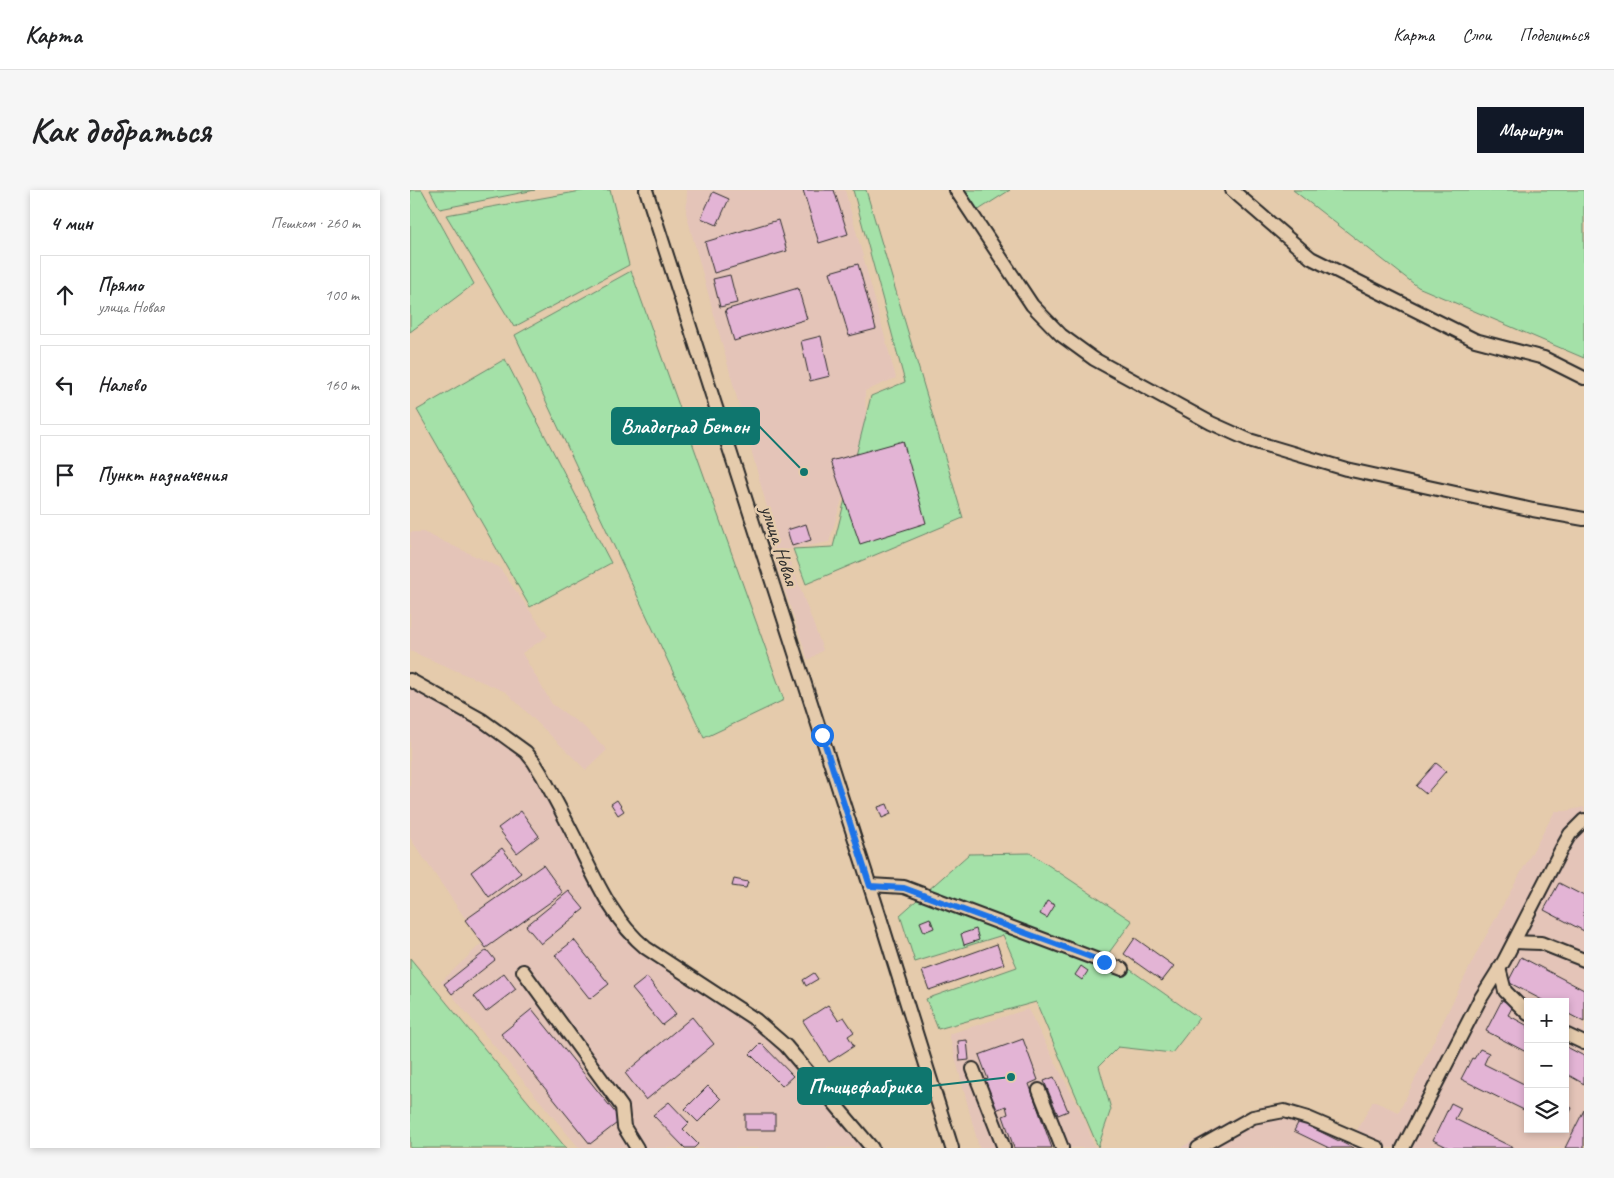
<!DOCTYPE html>
<html lang="ru">
<head>
<meta charset="utf-8">
<style>
  :root { --surface:#fff; --page:#f6f6f6; --text:#202124; --muted:#757577; --line:#e0e0e0; --accent:#111827 }
  body { margin:0; font-family:Caveat,sans-serif; background:var(--page); color:var(--text) }
  .controls { position:absolute; right:15px; bottom:15px; display:grid; overflow:hidden; border-radius:0px; box-shadow:0 2px 8px #0003 }
  .controls button { width:45px; height:45px; display:grid; place-items:center; padding:0; border:0; border-bottom:1px solid var(--line); background:var(--surface); color:var(--text); font:25px sans-serif }
  .stop { position:absolute; width:15px; height:15px; margin:-11px; border:4px solid #1a73e8; border-radius:50%; background:#fff }
  .stop.end { background:#1a73e8; border-color:#fff; box-shadow:0 1px 5px #0008 }
  .list { margin:0; padding:0; list-style:none }
  h2 { display:flex; justify-content:space-between; align-items:center; height:65px; margin:0; padding:0 20px; font-size:21px }
  h2 small { font-size:16px; font-weight:400; color:var(--muted) }
  .list li { display:grid; grid-template-columns:32px 1fr auto; gap:15px; align-items:center; box-sizing:border-box; height:80px; margin:0 10px 10px; padding:0 10px; border:1px solid var(--line); border-radius:0px }
  .list b { display:block; font-size:19px; white-space:nowrap }
  .list p { margin:0; font-size:16px; white-space:nowrap; color:var(--muted) }
  .list em { font-size:16px; font-style:normal; color:var(--muted) }
  .icon { flex:none; width:28px; height:28px; fill:none; stroke:currentColor; stroke-width:2; stroke-linecap:round; stroke-linejoin:round }
  .map { position:relative; flex:none; width:1174px; height:958px; overflow:hidden; border-radius:0px }
  header { display:flex; align-items:center; gap:30px; box-sizing:border-box; height:70px; padding:0 25px; background:var(--surface); border-bottom:1px solid var(--line) }
  header strong { font-size:24px }
  nav { display:flex; gap:28px; margin-inline-start:auto; font-size:18px }
  .intro { display:flex; align-items:center; justify-content:space-between; box-sizing:border-box; height:120px; padding:0 30px }
  h1 { margin:0; font-size:35px }
  .button { padding:12px 22px; border-radius:0px; background:var(--accent); color:#fff; font-size:18px; font-weight:700 }
  main { display:flex; gap:30px; padding:0 30px }
  aside { flex:1; background:var(--surface); border-radius:0px; box-shadow:0 2px 8px #0003 }
  .map>svg:first-child { display:block }
  .built { fill:#e4c4b8; fill-rule:evenodd }
  .green { fill:#a4e1a8; stroke:#68866a }
  .building { fill:#e3b4d5; stroke:#2b2b2b }
  .lines { fill:none; stroke-linecap:round; stroke-linejoin:round }
  .minor-casing { stroke:#2b2b2b; stroke-width:16 }
  .minor { stroke:#e5cbac; stroke-width:12 }
  .route { stroke:#1a73e8; stroke-width:6 }
  .labels { text-anchor:middle; stroke-width:5; stroke-linejoin:round; paint-order:stroke }
  .street-label { font-size:20px; fill:#2b2b2b; stroke:#e5cbac }
  .leader { fill:none; stroke:#0f766e; stroke-width:2 }
  .callout-dot { fill:#0f766e; stroke:#e5cbac; stroke-width:2 }
  .callout { fill:#0f766e; stroke:#0f766e; stroke-width:2 }
  .callout-label { font-size:21px; text-anchor:middle; font-weight:bold; fill:#fff }
</style>
</head>
<body>
<header>
<strong>Карта</strong>
<nav><a>Карта</a><a>Слои</a><a>Поделиться</a></nav>
</header>
<div class="intro"><h1>Как добраться</h1><a class="button">Маршрут</a></div>
<main>
<aside>
<h2>4 мин<small>Пешком · 260 m</small></h2>
<ul class="list">
<li><svg class="icon" aria-label="ahead" viewBox="0 0 24 24"><path d="M12 20V5M6 11l6-6 6 6"/></svg><div><b>Прямо</b><p>улица Новая</p></div><em>100 m</em></li>
<li><svg class="icon" aria-label="left" viewBox="0 0 24 24"><path d="M17 20v-9H6M10 6l-5 5 5 5"/></svg><div><b>Налево</b></div><em>160 m</em></li>
<li><svg class="icon" aria-label="arrive" viewBox="0 0 24 24"><path d="M6 21V4h12l-3 4 3 4H6"/></svg><div><b>Пункт назначения</b></div></li>
</ul>
</aside>
<div class="map">
<svg width="1174" height="958" viewBox="0 0 1174 958">
  <rect width="100%" height="100%" fill="#e5cbac"/>
  <filter id="ink" filterUnits="userSpaceOnUse"><feTurbulence type="fractalNoise" baseFrequency=".02" numOctaves="2"/><feDisplacementMap in="SourceGraphic" scale="10" xChannelSelector="R" yChannelSelector="G"/><feConvolveMatrix kernelMatrix="1 2 1 2 8 2 1 2 1" color-interpolation-filters="sRGB"/></filter>
  <g filter="url(#ink)">
    <!-- built -->
    <g class="built">
      <polygon points="277,0 435,0 486,188 455,201 456,231 419,352 376,360 413,460 398,470 353,335 361,332 276,23"/>
      <polygon points="0,342 13,342 89,377 138,446 112,463 142,514 173,536 197,560 176,580 96,502 0,461"/>
      <polygon points="0,492 121,567 189,693 233,759 336,822 395,884 456,958 169,958 31,792 72,753 0,648"/>
      <path d="M1174 617V958H770L831 924 854 916 880 914 945 944 963 911 989 922 1067 762 1145 621H1156ZM1118 812H1155V939H1118Z"/>
      <polygon points="618,819 675,930 685,958 569,958 539,844"/>
    </g>
    <!-- green -->
    <g class="green">
      <polygon points="0,0 12,0 64,94 0,142"/>
      <polygon points="20,0 125,0 30,19"/>
      <polygon points="177,0 200,0 219,75 104,137 36,25"/>
      <polygon points="443,0 456,0 553,328 396,394 383,359 423,357 461,206 495,192"/>
      <polygon points="553,0 600,0 567,21"/>
      <polygon points="883,0 1174,0 1174,168 1008,97"/>
      <polygon points="221,81 374,510 294,548 105,145"/>
      <polygon points="95,169 201,373 120,417 7,220"/>
      <polygon points="620,663 722,731 698,764 789,828 762,863 708,857 689,876 701,919 688,957 626,812 528,839 516,809 607,777 593,745 505,772 490,725 559,664"/>
      <polygon points="0,768 156,958 0,958"/>
    </g>
    <!-- building -->
    <g class="building">
      <polygon points="393,0 424,0 438,44 409,53"/>
      <polygon points="303,2 319,9 307,35 291,28"/>
      <polygon points="368,30 377,61 304,83 295,52"/>
      <polygon points="448,74 466,139 439,146 420,82"/>
      <polygon points="320,85 327,113 310,117 303,89"/>
      <polygon points="388,98 397,129 324,151 315,120"/>
      <polygon points="411,146 420,186 400,191 391,151"/>
      <polygon points="493,251 516,333 450,354 421,271"/>
      <polygon points="396,334 401,350 382,356 377,340"/>
      <polygon points="1026,573 1036,581 1016,604 1006,596"/>
      <polygon points="207,610 214,621 208,625 201,614"/>
      <polygon points="477,614 481,624 472,628 468,617"/>
      <polygon points="111,621 129,646 107,663 88,638"/>
      <polygon points="92,658 111,683 79,707 61,682"/>
      <polygon points="133,675 153,703 76,758 55,730"/>
      <polygon points="324,689 338,692 336,698 322,696"/>
      <polygon points="1149,693 1174,706 1174,741 1134,720"/>
      <polygon points="159,701 174,719 131,754 116,736"/>
      <polygon points="637,711 645,715 637,728 630,724"/>
      <polygon points="520,728 524,738 514,742 510,732"/>
      <polygon points="566,739 569,750 554,755 551,744"/>
      <polygon points="725,748 764,776 752,791 714,764"/>
      <polygon points="164,750 199,794 180,809 145,765"/>
      <polygon points="587,754 594,774 519,800 512,781"/>
      <polygon points="77,760 85,770 42,804 34,794"/>
      <polygon points="1111,767 1174,800 1174,832 1155,822 1155,812 1136,812 1098,792"/>
      <polygon points="671,776 678,781 672,790 665,785"/>
      <polygon points="94,783 106,799 76,822 64,806"/>
      <polygon points="404,783 408,789 396,796 393,790"/>
      <polygon points="237,787 266,824 252,835 222,799"/>
      <polygon points="1092,810 1103,816 1098,825 1118,836 1118,863 1076,841"/>
      <polygon points="418,815 428,830 434,827 444,842 438,846 444,856 419,872 393,831"/>
      <polygon points="122,819 211,930 180,954 91,844"/>
      <polygon points="282,827 304,854 236,910 215,883"/>
      <polygon points="613,849 628,890 619,894 642,958 604,958 593,926 598,924 596,916 586,920 575,890 578,889 569,865"/>
      <polygon points="557,850 559,870 550,871 548,851"/>
      <polygon points="351,853 383,886 372,896 340,864"/>
      <polygon points="1155,856 1174,866 1174,894 1155,883"/>
      <polygon points="1070,859 1079,863 1074,874 1118,896 1118,922 1051,889 1062,868 1064,869"/>
      <polygon points="644,887 658,921 648,925 634,891"/>
      <polygon points="298,896 311,909 288,932 275,919"/>
      <polygon points="259,912 279,933 273,939 288,954 284,958 275,958 243,925"/>
      <polygon points="1041,913 1051,918 1045,929 1104,958 1039,958 1023,950"/>
      <polygon points="1155,914 1162,918 1155,932"/>
      <polygon points="1174,920 1174,958 1155,958"/>
      <rect x="335" y="924" width="30" height="16"/>
      <polygon points="889,931 943,958 919,958 884,941"/>
    </g>
    <g class="lines">
      <!-- minor casing -->
      <g class="minor-casing">
        <g id="minor">
          <polyline points="236,0 468,721 542,958"/>
          <polyline points="546,0 622,115 651,145 684,169 801,233 839,250 936,279 1123,320 1174,329"/>
          <polyline points="822,0 901,68 1065,150 1134,168 1174,188"/>
          <path d="M0 490 72 530 116 562 124 572 132 585C144 607 155 628 166 650 185 688 202 730 236 758L346 830 376 856 462 958"/>
          <polyline points="460,695 494,697 712,779"/>
          <polyline points="1104,752 1131,753 1174,770"/>
          <polyline points="1089,778 1095,801 1118,824"/>
          <polyline points="113,781 212,917 214,937 227,958"/>
          <polyline points="1155,844 1174,853"/>
          <polyline points="563,879 594,958"/>
          <polyline points="629,900 652,958"/>
          <polyline points="788,958 843,927 874,921 898,928 968,958"/>
          <polyline points="993,958 1069,811 1094,771 1152,658 1160,644 1174,630"/>
        </g>
      </g>
      <!-- minor -->
      <use href="#minor" class="minor"/>
    </g>
  </g>
  <g class="lines" filter="url(#ink)">
    <!-- route -->
    <polyline class="route" points="412,545 460,696 494,698 694,772"/>
  </g>
  <g class="labels">
    <!-- street labels -->
    <g class="street-label">
      <text transform="translate(370 355) rotate(72)" y="7">улица Новая</text>
    </g>
  </g>
  <!-- callouts -->
  <path class="leader" d="M394 282L349 236M601 887L521 896"/>
  <g class="callout-dot">
    <circle cx="394" cy="282" r="5"/>
    <circle cx="601" cy="887" r="5"/>
  </g>
  <g class="callout">
    <rect x="202" y="218" width="147" height="36" rx="5"/>
    <rect x="388" y="878" width="133" height="36" rx="5"/>
  </g>
  <g class="callout-label">
    <text x="275" y="243">Владоград Бетон</text>
    <text x="455" y="903">Птицефабрика</text>
  </g>
</svg>
<div class="controls">
<button>+</button>
<button>−</button>
<button><svg class="icon" aria-label="layers" viewBox="0 0 24 24"><path d="M12 4l9 5-9 5-9-5zM3 14l9 5 9-5"/></svg></button>
</div>
<div class="stop" style="left:412px;top:545px"></div>
<div class="stop end" style="left:694px;top:772px"></div>
</div>
</main>
</body>
</html>
